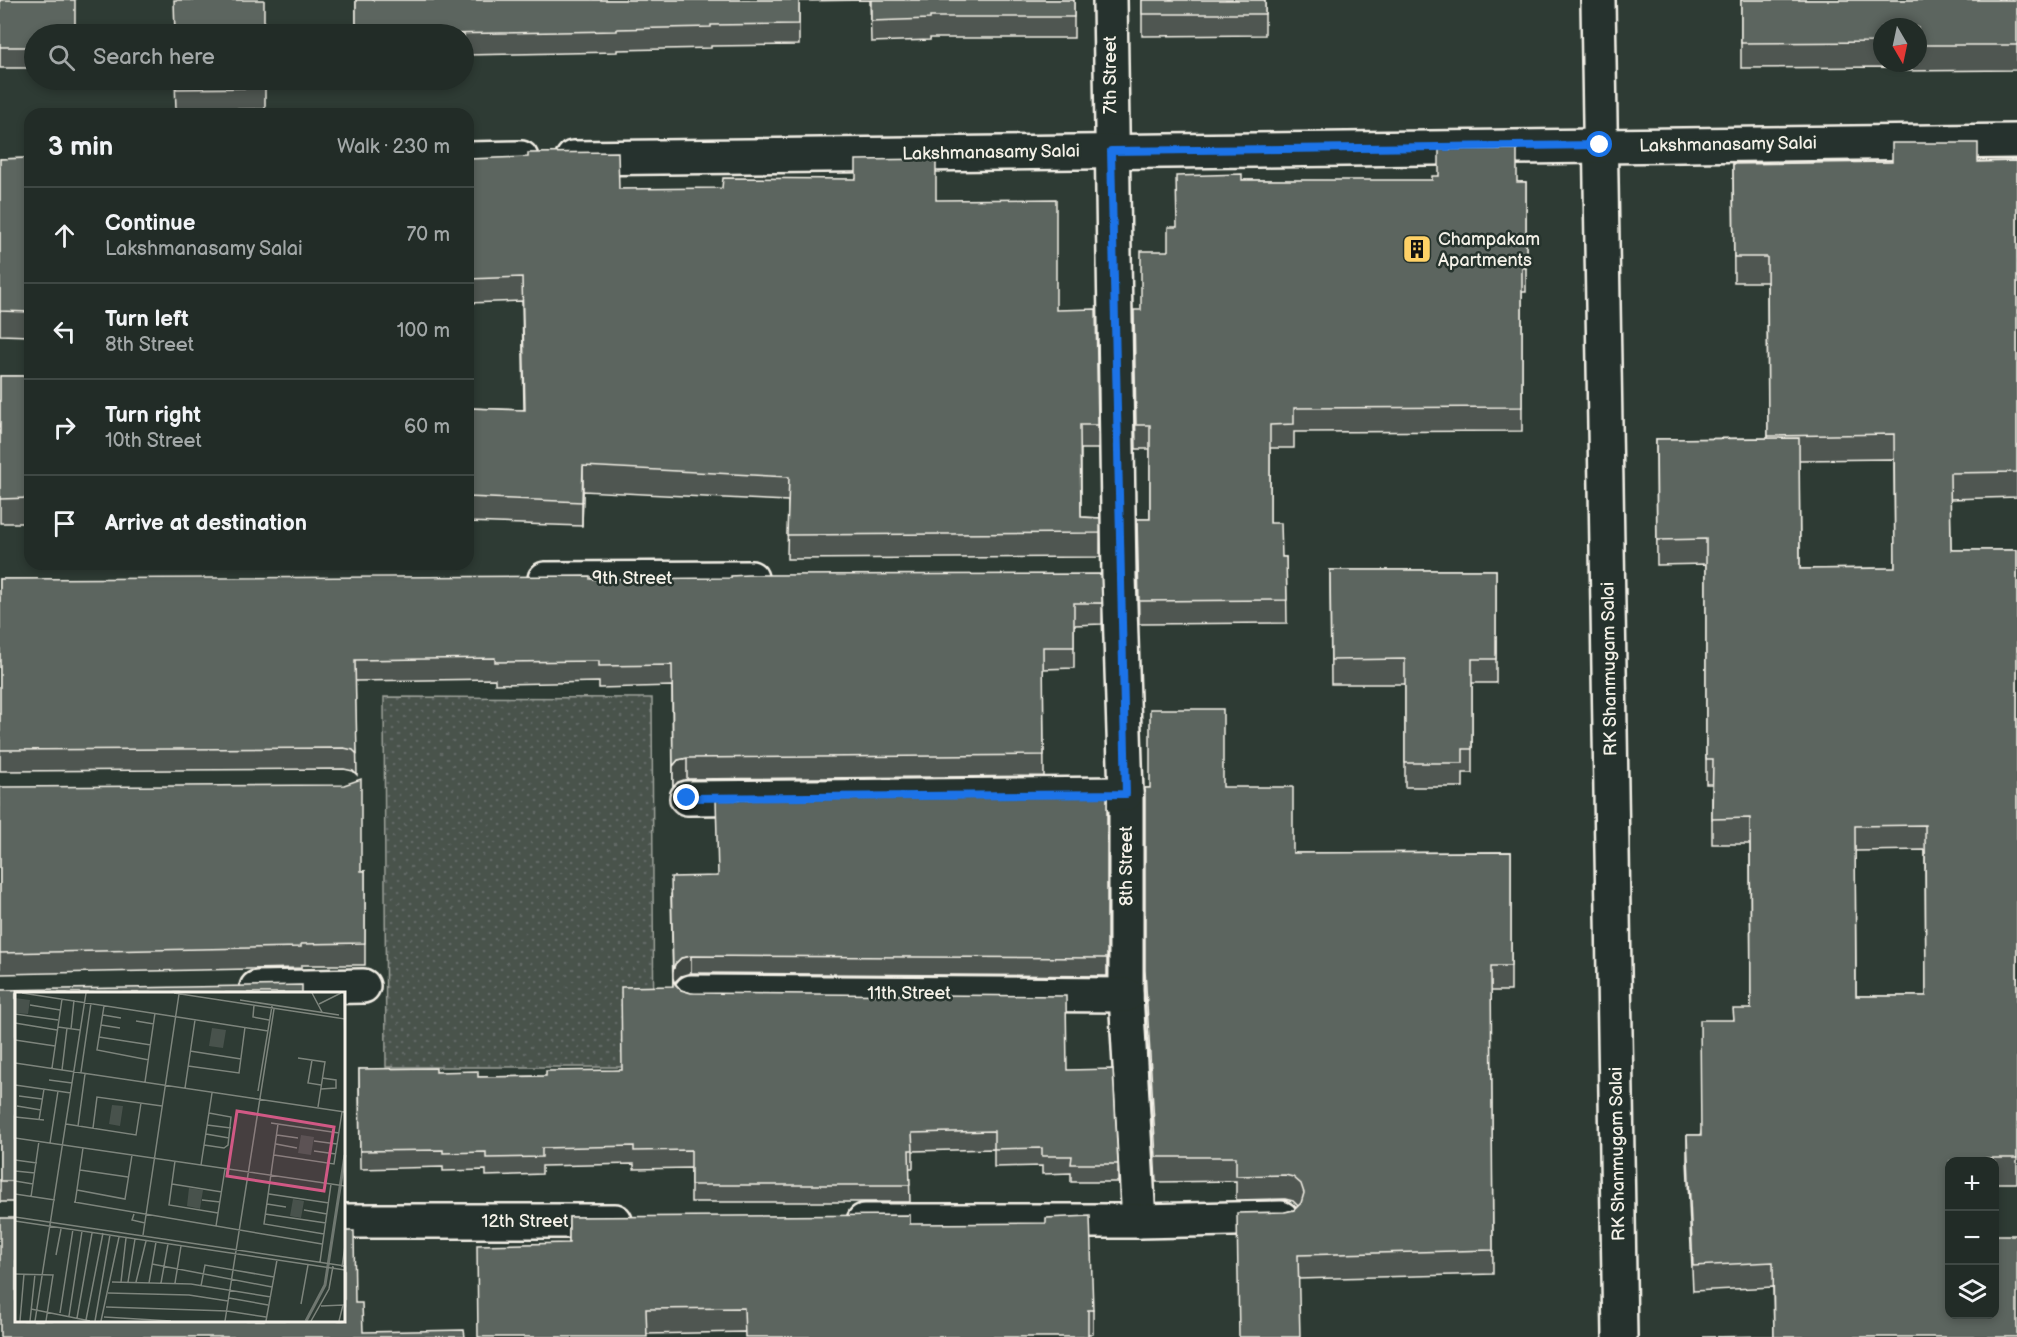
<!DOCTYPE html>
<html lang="en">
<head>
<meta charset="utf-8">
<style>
  :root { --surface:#222c27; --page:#2e3833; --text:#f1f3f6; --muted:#a2a7a7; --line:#3f4844 }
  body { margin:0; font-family:"Balsamiq Sans",sans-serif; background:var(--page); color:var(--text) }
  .controls { position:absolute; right:18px; bottom:18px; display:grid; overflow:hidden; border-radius:12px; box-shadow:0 3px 9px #0003 }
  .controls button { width:54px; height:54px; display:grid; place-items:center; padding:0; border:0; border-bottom:2px solid var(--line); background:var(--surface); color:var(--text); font:30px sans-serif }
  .compass { position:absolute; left:1873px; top:18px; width:54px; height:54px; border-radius:50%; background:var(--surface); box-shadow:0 3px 9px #0003; rotate:171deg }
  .stop { position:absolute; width:18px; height:18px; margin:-14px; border:4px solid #1a73e8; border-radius:50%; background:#fff }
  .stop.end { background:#1a73e8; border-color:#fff; box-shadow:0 2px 6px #0008 }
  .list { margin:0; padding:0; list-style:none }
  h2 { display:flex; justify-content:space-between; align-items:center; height:78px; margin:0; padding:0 24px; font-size:26px }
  h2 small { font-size:20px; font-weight:400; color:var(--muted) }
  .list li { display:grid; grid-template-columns:39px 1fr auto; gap:18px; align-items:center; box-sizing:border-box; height:96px; padding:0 24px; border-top:2px solid var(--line) }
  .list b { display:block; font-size:22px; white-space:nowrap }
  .list p { margin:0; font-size:20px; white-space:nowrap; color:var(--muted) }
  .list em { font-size:20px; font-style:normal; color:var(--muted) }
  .icon { flex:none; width:33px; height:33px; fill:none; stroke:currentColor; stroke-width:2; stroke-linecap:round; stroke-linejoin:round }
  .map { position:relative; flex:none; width:2017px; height:1337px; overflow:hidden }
  .search { position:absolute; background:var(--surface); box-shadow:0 3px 9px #0003; left:24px; top:24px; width:450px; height:66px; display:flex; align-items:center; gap:15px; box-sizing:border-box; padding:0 21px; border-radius:33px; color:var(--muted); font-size:22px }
  .panel { position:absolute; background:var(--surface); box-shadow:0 3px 9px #0003; left:24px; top:108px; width:450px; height:462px; border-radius:18px }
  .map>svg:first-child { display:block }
  .park { fill:url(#park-dots); stroke:#9ea29a; stroke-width:1.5 }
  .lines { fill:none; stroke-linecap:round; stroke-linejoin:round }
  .minor-casing { stroke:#f4f1e8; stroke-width:38 }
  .tertiary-casing { stroke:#f4f1e8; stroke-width:38 }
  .minor { stroke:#26332d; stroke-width:33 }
  .tertiary { stroke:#26332d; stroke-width:33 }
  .wall { fill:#4f5751; stroke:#f4f1e8; stroke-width:1.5; fill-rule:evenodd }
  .shaded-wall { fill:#404742; stroke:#f4f1e8; stroke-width:1.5 }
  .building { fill:#5c655e; stroke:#f4f1e8; stroke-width:1.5; fill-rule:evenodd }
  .route { stroke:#1a73e8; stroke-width:8 }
  .labels { text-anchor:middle; stroke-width:5; stroke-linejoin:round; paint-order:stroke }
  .street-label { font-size:18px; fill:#f4f1e8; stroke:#26332d }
  .poi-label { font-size:18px; fill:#f4f1e8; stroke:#26332d; text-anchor:start }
  .inset-river { fill:none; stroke:#6f7770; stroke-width:3 }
  .inset-road { fill:none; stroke:#7d847c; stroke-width:1.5 }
  .view { fill:#d15985; fill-opacity:0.15; stroke:#d15985; stroke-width:3 }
  .inset-edge { fill:none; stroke:#f4f1e8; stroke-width:3 }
</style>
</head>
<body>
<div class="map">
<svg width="2017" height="1337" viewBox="0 0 2017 1337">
  <defs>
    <pattern id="park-dots" width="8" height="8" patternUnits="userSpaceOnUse" patternTransform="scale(1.5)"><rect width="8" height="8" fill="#48524c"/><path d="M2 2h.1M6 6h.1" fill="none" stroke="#636b66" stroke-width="1.8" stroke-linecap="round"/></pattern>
  </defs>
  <rect width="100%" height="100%" fill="#2e3b34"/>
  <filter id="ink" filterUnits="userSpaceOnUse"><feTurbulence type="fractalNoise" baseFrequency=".0167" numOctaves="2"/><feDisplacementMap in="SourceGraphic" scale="12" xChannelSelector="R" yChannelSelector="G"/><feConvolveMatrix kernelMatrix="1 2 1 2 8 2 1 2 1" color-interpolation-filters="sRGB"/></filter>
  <g filter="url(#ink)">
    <!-- park -->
    <polygon class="park" points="384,697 652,698 654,1067 386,1067"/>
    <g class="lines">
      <!-- minor casing -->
      <g class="minor-casing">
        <g id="minor">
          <polyline points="1110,0 1119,576 1126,794 1126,995 1139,1221"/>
          <polyline points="545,579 751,578"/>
          <polyline points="687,798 1126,794"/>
          <polyline points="257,988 363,986"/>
          <polyline points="691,992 1126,995"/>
          <polyline points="344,1221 615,1221"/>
          <polyline points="864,1221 1139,1221 1281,1218"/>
        </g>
      </g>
      <!-- tertiary casing -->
      <g class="tertiary-casing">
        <g id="tertiary">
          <polyline points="1598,0 1620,1337"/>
          <polyline points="573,158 2017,141"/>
          <polyline points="468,159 521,158"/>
        </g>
      </g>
      <!-- minor -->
      <use href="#minor" class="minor"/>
      <!-- tertiary -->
      <use href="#tertiary" class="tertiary"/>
    </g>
    <!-- wall -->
    <g class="wall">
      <polygon points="0,0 34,34 34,68 0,68"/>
      <polygon points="356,0 1074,0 1074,38 930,38 930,40 871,42 870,0 799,1 799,45 711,46 711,48 617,50 617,52 464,55 464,34 356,34"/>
      <polygon points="1142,0 1265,0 1265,35 1142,36"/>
      <path d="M1741 0H2017V70L1898 71V67L1741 68ZM1882 27H1918V63H1882Z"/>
      <polygon points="175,80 265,80 265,109 176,110"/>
      <polygon points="30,158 30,336 0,335 0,159"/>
      <polygon points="468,159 619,189 936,200 1056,310 1098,425 1098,449 1081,449 1081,517 1100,518 1100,557 787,559 788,501 583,491 582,526 468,522 468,408 524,410 522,301 468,303"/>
      <path d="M2017 161V497L1950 499 1951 550H2017V1183H1995V1161H1950L1774 1336 1773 1287 1693 1291 1687 1160V1135H1700L1733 1020 1751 1009 1750 844H1712V784H1706V564L1657 565 1656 439 1768 438 1767 282H1734L1733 164ZM1894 459 1895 568 1800 569 1799 460ZM1925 850 1926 996H1856L1855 851Z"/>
      <polygon points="1242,180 1526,182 1526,292 1522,292 1522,431 1294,432 1294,448 1270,448 1270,523 1282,557 1286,557 1287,623 1139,624 1137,519 1150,519 1150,449 1136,449 1134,333 1141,310 1168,251 1177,227"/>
      <rect x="0" y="376" width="30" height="147"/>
      <polygon points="1330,570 1496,570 1496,683 1472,683 1472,773 1463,773 1463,787 1405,787 1405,684 1331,684"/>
      <polygon points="0,579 590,579 1102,603 1102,624 1074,625 1074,668 1043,669 1044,776 687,779 678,782 673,787 672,686 599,688 599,682 495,684 495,679 355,681 357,775 353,771 344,769 0,771"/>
      <polygon points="0,787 361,871 365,871 365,965 301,965 301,968 0,974"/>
      <polygon points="1223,787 1293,853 1511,852 1511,991 1491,991 1493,1274 1298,1279 1285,1212 1294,1210 1298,1206 1293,1201 1285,1199 1236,1200 1236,1181 1156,1182 1145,994 1145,788"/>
      <polygon points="1107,795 1107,976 691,973 681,976 675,983 681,990 691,993 1067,1070 1118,1164 1118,1182 1071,1182 1071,1173 1042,1174 1042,1166 994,1167 994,1149 913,1151 913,1168 909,1168 910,1202 691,1202 691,1168 634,1169 634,1164 542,1166 542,1174 486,1176 486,1170 443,1171 443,1167 360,1169 359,1069 436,1072 478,1077 546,1076 622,1070 673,986 671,894 717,876"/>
      <polygon points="0,990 16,993 16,1202 0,1202"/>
      <polygon points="569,1217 910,1224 1093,1310 1093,1334 744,1332 647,1334 569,1243"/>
    </g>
    <!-- shaded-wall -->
    <g class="shaded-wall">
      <polygon points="583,466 583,491 582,526 582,502"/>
      <polygon points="687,758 687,779 678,782 673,787 673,766 678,760"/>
      <polygon points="691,956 691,973 681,976 675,982 673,989 673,971 675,964 681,958"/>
    </g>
    <!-- building -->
    <g class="building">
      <polygon points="0,0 75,0 75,34 34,34 34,47 0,47"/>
      <polygon points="174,0 264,0 264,34 175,34"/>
      <polygon points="356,0 799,0 799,24 711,25 711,27 617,29 617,31 440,34 356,34"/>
      <polygon points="871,0 1074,0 1074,17 930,17 930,19 871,21"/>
      <rect x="1142" y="0" width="123" height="14"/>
      <polygon points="1741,0 2017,0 2017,45 1918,45 1918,27 1882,27 1882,42 1741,43"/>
      <polygon points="176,80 265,80 265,88 176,89"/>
      <path d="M1892 143H1978V162L2017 161V472L1950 473 1951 550H2017V1158H1986V1161H1950V1314H1995V1235H2017V1337H1703L1774 1336 1773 1262 1693 1266 1687 1135H1701L1700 1020H1734L1733 1009H1751L1750 818 1712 819 1713 759H1706V539L1657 540 1656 439 1799 438 1800 569 1895 568 1894 434 1768 436 1767 257H1734L1733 164 1892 162ZM1925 825 1926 996H1856L1855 826Z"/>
      <polygon points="1439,149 1517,149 1517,182 1526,182 1526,268 1522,268 1522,407 1294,408 1294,424 1270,425 1270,523 1281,523 1282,557 1286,557 1287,600 1139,601 1137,519 1150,519 1150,425 1136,425 1134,310 1141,310 1141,251 1168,251 1168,227 1177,227 1176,176 1242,174 1242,180 1432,180 1432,176 1439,176"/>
      <polygon points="618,152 619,189 722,188 723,178 856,179 856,160 936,159 936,200 1056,199 1056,310 1096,309 1098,425 1080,425 1081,517 1100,518 1100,533 787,535 789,477 583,466 582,502 468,497 468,408 525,410 522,277 468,279 468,159 528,157 528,153"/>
      <polygon points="30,158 30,312 0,311 0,159"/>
      <polygon points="0,376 30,376 30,498 0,499"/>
      <polygon points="1330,570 1496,570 1496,659 1472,659 1472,749 1463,749 1463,763 1405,763 1405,659 1331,660"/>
      <polygon points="1101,574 1102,603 1074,603 1074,647 1043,647 1044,755 687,758 678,760 673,766 672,665 599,666 599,661 495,662 495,658 355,660 357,754 353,750 344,748 0,750 0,579 590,576 590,579 731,578 731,576 748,575"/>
      <polygon points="1150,709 1223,709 1223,787 1293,787 1293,853 1511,852 1511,966 1491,966 1493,1250 1298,1255 1300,1337 1239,1337 1237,1213 1285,1212 1294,1210 1301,1203 1304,1193 1301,1184 1293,1177 1285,1175 1236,1176 1236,1157 1156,1157 1145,970 1145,788 1150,788"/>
      <polygon points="361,779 361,871 365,871 365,943 301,944 301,947 0,953 0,787 344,785"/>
      <polygon points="1107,795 1107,958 691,956 681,958 675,964 673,971 671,877 718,876 716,799"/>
      <polygon points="673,978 675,984 681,990 691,993 1066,996 1067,1070 1113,1069 1118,1164 1071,1164 1072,1156 1042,1156 1042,1148 994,1149 994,1131 912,1133 913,1150 909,1150 910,1185 691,1185 691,1150 634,1151 634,1146 542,1148 542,1157 486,1158 486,1152 443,1153 443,1150 360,1151 359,1069 436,1068 436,1072 478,1071 478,1077 546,1076 546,1071 622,1070 621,987 673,986"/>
      <polygon points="302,985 302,993 16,993 16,1181 0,1181 0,990"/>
      <polygon points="910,1215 910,1224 1046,1223 1046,1218 1090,1216 1093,1310 1088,1310 1088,1337 745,1337 744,1308 646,1309 647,1337 478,1337 477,1245 569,1243 569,1217"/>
      <polygon points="0,1218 16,1218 16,1320 344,1320 344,1231 354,1231 355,1303 362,1303 363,1332 464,1330 465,1337 0,1337"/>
    </g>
  </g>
  <g class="lines" filter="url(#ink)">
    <!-- route -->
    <polyline class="route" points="687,798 1126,794 1111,151 1600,145"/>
  </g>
  <!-- icons -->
  <defs>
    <g id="building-square" transform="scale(1.5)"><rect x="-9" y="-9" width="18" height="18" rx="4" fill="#ffd166" stroke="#26332d"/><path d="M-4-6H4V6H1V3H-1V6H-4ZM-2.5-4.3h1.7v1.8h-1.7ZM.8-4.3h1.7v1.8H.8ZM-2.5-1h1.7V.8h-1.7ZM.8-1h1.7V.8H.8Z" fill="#111"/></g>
  </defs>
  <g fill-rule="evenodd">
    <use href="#building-square" x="1417" y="249"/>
  </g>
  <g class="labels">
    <!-- street labels -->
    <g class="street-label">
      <text transform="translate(1110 75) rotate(-90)" y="6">7th Street</text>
      <text transform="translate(1728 144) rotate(-1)" y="6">Lakshmanasamy Salai</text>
      <text transform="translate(991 152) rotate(-1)" y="6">Lakshmanasamy Salai</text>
      <text x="632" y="584">9th Street</text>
      <text transform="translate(1609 669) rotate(-91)" y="6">RK Shanmugam Salai</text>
      <text transform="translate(1126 866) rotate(-90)" y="6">8th Street</text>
      <text x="909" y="999">11th Street</text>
      <text transform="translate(1617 1154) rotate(-91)" y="6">RK Shanmugam Salai</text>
      <text x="525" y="1227">12th Street</text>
    </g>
    <!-- poi labels -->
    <g class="poi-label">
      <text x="1438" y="245">Champakam<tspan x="1438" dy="21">Apartments</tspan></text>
    </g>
  </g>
  <!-- overview -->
  <g transform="translate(15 992)">
    <rect width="330" height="330" fill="#2e3b34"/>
    <path d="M0 6 15 8 13 22 0 21ZM197 36 211 38 208 56 194 54ZM97 113 108 114 105 134 94 132ZM286 143 299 145 296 163 283 161ZM174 196 188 198 185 217 172 214ZM278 207 289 209 286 226 275 224Z" fill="#48524c"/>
    <path class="inset-river" d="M291 329 310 293 330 163"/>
    <path class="inset-road" d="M7 1 253 39M159 1 330 27M297 1 307 20M329 1 330 51M225 8 324 23M304 12 326 1M15 13 45 18M239 13 238 25 254 28M89 14 82 58 134 68M0 22 43 28M88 23 106 26M121 29 139 32M0 31 42 38M86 33 105 36M43 35 65 38M56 37 59 8M84 45 136 53M0 48 40 54M175 59 226 67M283 66 310 70 303 115M297 68 293 91 306 93M0 71 330 120M173 74 224 81 230 35M37 76 47 7M47 78 52 36M66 80 76 11M34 88 57 91M130 90 140 21M0 93 56 101M170 96 180 28M306 97 321 96V88L307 86M243 99 257 14M4 104 27 107M2 114 26 118M0 125 29 128M24 128 29 97M256 131 324 141M51 132 121 143 126 111M263 132 249 232 309 242M192 133 216 136M63 134 70 82M78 136 82 105 147 114M191 142 214 146M262 143 283 146M0 146 330 194M299 149 322 152M35 151 43 99M261 152 282 156M189 153 209 156 213 153 216 125 194 121M299 159 321 162M259 163 319 172 327 120M0 168 22 171M160 169 154 213 203 221M186 173 197 101M65 178 113 185M0 179 20 181M0 189 18 192M157 192 207 200M62 198 110 207 117 163M0 202 40 208M254 202 314 211M16 205 24 149M187 208 205 210M59 210 307 252M60 211 68 156M252 212 271 215M289 218 312 222M119 222 117 228 130 231M250 222 311 231M0 225 330 274M0 229 330 278M201 234 210 177M128 243 164 2M41 263 46 237M305 270 316 192M137 272 257 295M327 275 330 254M0 282 38 283 31 329M97 290 176 292 256 305M106 290 111 246M113 290 120 247M121 290 131 249M134 291 141 250M146 291 153 252M160 291 166 254M186 294 190 273 259 285M93 301 174 303 213 309M214 306 253 313M286 312 293 273M306 314 328 313 324 329M91 315 212 319 251 325M16 317 75 329M45 321 58 237M54 324 67 239M89 325 156 329M62 326 77 241M71 328 88 241M5 329 9 282M15 329 20 282M20 329 71 1M80 329 95 243M86 329 104 245M210 329 259 17M251 329 262 268M296 329 314 297 318 274"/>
    <path class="view" d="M222 119 319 135 309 199 212 184Z"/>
    <rect width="330" height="330" class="inset-edge"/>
  </g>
</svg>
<div class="controls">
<button>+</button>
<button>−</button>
<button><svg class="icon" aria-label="layers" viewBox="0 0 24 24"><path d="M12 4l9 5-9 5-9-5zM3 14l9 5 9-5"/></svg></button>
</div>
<svg class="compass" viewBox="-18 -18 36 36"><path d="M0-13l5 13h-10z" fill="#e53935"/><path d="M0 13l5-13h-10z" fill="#a2a7a7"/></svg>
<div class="stop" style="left:1600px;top:145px"></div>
<div class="stop end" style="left:687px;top:798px"></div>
<div class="search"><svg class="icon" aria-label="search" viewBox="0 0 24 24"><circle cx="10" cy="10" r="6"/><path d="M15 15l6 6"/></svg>Search here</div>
<section class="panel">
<h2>3 min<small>Walk · 230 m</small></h2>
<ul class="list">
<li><svg class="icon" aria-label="ahead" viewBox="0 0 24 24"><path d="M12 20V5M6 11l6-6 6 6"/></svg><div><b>Continue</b><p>Lakshmanasamy Salai</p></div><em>70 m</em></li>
<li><svg class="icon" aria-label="left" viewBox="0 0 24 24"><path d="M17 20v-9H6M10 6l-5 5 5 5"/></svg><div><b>Turn left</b><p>8th Street</p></div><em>100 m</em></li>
<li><svg class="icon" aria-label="right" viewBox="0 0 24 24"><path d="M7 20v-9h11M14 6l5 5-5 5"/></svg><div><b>Turn right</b><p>10th Street</p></div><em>60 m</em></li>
<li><svg class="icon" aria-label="arrive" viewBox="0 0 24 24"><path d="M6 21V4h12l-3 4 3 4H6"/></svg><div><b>Arrive at destination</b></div></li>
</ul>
</section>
</div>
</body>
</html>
